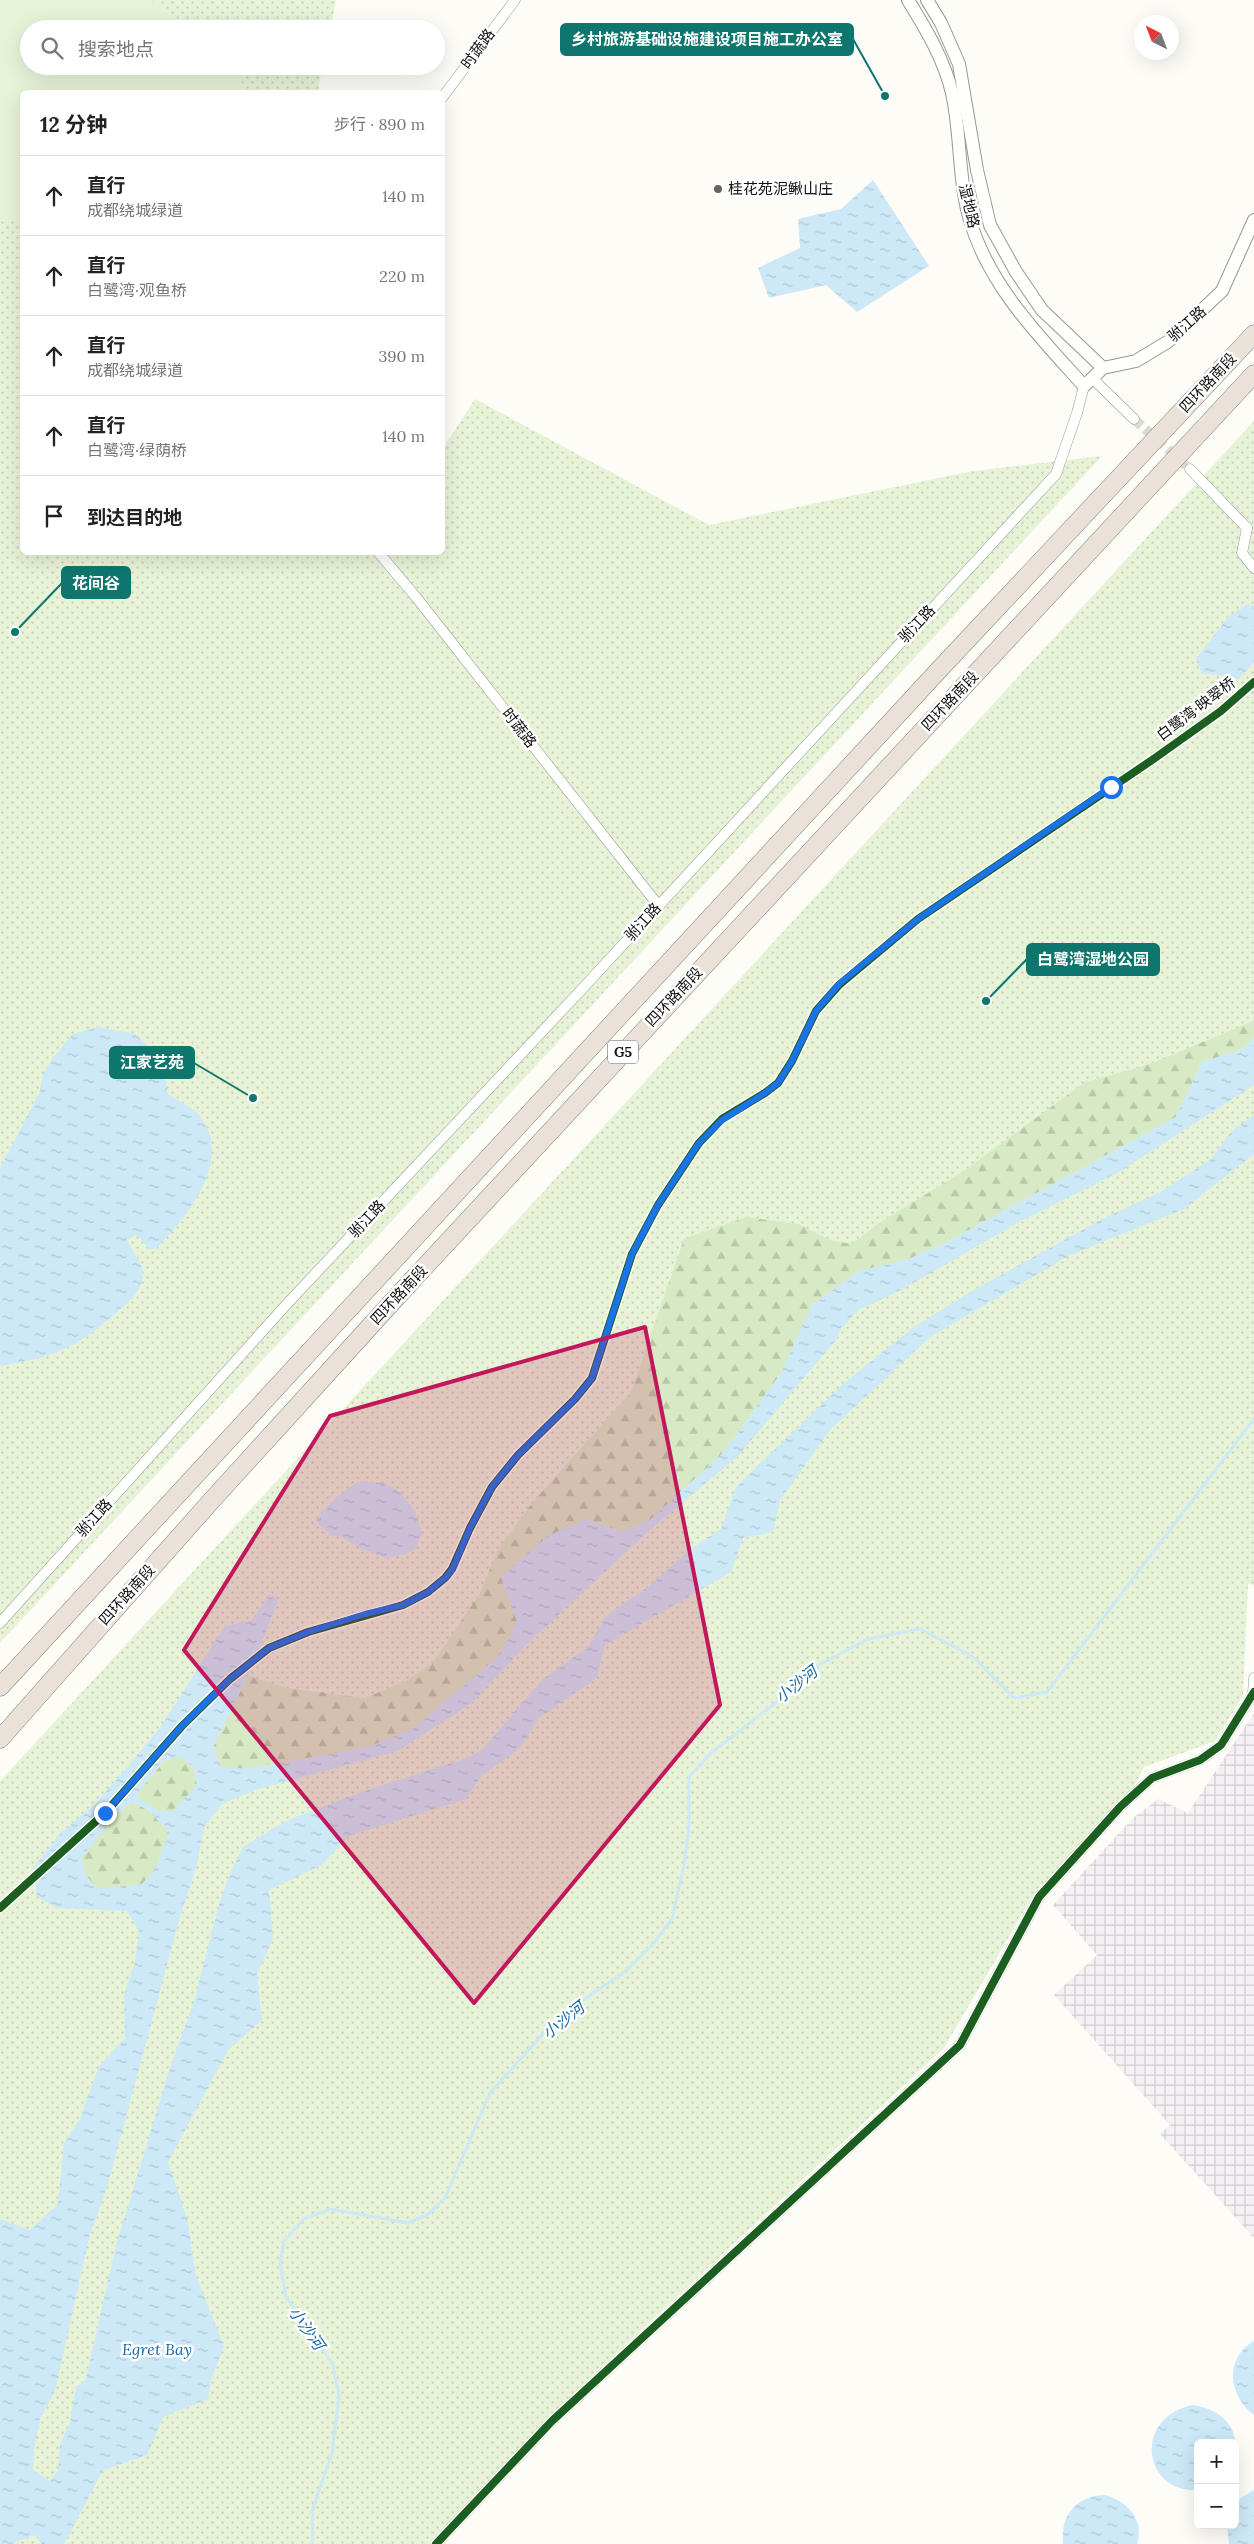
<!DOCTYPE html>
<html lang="zh">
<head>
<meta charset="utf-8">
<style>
  :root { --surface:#fff; --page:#f2f2f2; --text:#222; --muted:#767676; --line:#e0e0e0 }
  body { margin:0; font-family:Lora,"Noto Sans SC",serif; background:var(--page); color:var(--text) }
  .controls { position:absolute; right:15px; bottom:15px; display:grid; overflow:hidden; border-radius:8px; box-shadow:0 5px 20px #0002 }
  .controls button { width:45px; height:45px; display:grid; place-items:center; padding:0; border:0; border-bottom:1px solid var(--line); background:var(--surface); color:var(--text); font:25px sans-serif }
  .compass { position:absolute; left:1134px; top:15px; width:45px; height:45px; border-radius:50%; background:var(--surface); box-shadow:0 5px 20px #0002; rotate:318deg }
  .stop { position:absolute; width:15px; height:15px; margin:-11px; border:4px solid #1a73e8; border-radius:50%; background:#fff }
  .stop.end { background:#1a73e8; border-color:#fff; box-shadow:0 1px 5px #0008 }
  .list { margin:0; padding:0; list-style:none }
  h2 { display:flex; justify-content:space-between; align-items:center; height:65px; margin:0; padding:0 20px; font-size:21px }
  h2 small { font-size:16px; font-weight:400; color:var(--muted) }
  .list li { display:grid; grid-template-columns:32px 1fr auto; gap:15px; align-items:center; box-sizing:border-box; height:80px; padding:0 20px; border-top:1px solid var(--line) }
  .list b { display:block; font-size:19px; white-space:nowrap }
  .list p { margin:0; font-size:16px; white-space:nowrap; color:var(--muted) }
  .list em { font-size:16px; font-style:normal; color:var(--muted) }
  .icon { flex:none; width:28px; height:28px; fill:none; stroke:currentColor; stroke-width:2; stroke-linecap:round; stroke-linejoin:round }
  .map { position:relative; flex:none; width:1254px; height:2544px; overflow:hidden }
  .search { position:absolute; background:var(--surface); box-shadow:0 5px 20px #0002; left:20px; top:20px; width:425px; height:55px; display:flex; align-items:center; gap:12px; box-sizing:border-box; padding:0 18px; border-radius:28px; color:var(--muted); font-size:19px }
  .panel { position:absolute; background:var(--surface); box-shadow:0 5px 20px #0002; left:20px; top:90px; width:425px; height:465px; border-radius:8px }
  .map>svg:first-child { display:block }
  .industrial { fill:url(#industrial-grid) }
  .grass { fill:url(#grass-dots) }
  .forest { fill:url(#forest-firs) }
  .garden { fill:#e7f3d7 }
  .water { fill:url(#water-ripples); fill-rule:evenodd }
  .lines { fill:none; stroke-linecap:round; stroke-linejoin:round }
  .stream { stroke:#cde8f7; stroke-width:3 }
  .minor-tunnel { stroke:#dad9d4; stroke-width:10; stroke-dasharray:10 5; stroke-linecap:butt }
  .minor-casing { stroke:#979795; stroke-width:11 }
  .tertiary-casing { stroke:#979795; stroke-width:14 }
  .motorway-casing { stroke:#858482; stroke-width:19 }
  .minor { stroke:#fffffe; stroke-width:10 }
  .tertiary { stroke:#fffffe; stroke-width:12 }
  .motorway { stroke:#eae1d8; stroke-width:18 }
  .cycleway-casing { stroke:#fff; stroke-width:11 }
  .cycleway { stroke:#1b5e20; stroke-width:8 }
  .route { stroke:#1a73e8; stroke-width:6 }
  .marked { fill:#c2185b; fill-opacity:0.2; stroke:#c2185b; stroke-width:4; stroke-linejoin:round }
  .poi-dot { fill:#646362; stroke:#fff; stroke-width:2 }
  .labels { text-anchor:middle; stroke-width:5; stroke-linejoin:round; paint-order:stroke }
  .shield { fill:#fff; stroke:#585858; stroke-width:1 }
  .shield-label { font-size:14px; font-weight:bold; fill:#111 }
  .street-label { font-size:15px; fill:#111; stroke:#fff }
  .poi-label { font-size:15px; fill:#111; stroke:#fff; text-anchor:start }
  .water-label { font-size:16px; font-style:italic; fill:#1768a6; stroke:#fff }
  .leader { fill:none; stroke:#0f766e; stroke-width:2 }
  .callout-dot { fill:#0f766e; stroke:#fff; stroke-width:2 }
  .callout { fill:#0f766e; stroke:#0f766e; stroke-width:2 }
  .callout-label { font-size:16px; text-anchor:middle; font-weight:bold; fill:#fff }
</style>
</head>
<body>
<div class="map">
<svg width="1254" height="2544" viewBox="0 0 1254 2544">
  <defs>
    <pattern id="industrial-grid" width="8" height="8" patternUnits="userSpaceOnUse" patternTransform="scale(1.25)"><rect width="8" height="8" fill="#f5f0f3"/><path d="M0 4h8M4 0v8" fill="none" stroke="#d1cdcf"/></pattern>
    <pattern id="grass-dots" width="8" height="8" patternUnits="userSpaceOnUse" patternTransform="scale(1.25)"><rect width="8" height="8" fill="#e7f3d7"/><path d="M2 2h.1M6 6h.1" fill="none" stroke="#c5cfb8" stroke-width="1.8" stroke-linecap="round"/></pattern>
    <pattern id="forest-firs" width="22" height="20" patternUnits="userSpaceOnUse" patternTransform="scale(1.25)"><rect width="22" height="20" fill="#d8eac5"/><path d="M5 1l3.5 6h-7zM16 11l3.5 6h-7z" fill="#b8c8a8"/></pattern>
    <pattern id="water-ripples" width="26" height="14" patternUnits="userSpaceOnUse" patternTransform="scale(1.25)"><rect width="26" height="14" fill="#cde8f7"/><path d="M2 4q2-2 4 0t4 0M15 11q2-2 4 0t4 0" fill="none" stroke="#afc6d3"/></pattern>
  </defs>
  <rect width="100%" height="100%" fill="#fdfcf7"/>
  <!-- industrial -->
  <polygon class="industrial" points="1254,1713 1254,2238 1160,2134 1170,2125 1054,1995 1097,1955 1053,1905 1133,1818 1158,1799 1188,1813"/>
  <!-- grass -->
  <g class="grass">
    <polygon points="0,0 336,0 330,29 29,29 29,66 322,66 318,92 22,92 22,552 442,552 443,448 475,399 709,525 973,471 1102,456 0,1643"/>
    <polygon points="1254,421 1254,1586 1248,1583 1243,1696 1215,1741 1144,1767 1133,1788 1035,1892 944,2048 548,2417 429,2544 0,2544 0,1781"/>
  </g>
  <!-- forest -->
  <g class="forest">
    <polygon points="1254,1021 1254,1037 1243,1049 1202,1062 1176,1117 943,1244 909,1259 859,1271 813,1305 781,1373 723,1453 650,1520 622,1532 586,1519 517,1622 500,1655 414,1728 369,1747 247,1769 221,1767 213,1747 248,1676 287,1688 365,1698 406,1681 432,1664 480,1593 498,1550 531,1504 631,1392 684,1239 746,1217 798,1224 833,1241 852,1244 879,1223 964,1171 1085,1082 1147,1065"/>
    <polygon points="181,1757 194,1768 197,1785 173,1812 161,1812 137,1798 138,1792 165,1760"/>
    <polygon points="132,1802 148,1810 169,1832 155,1870 141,1885 96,1888 85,1874 81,1859 112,1817"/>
  </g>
  <!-- garden -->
  <polygon class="garden" points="0,0 150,0 193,29 29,29 29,66 240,66 243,92 22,92 22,226 0,216"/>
  <!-- water -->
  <g class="water">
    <polygon points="873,180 929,266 857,312 826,285 769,298 758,268 800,248 798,219 841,209"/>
    <polygon points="1247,604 1254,606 1254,663 1239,678 1202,673 1196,659 1228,617"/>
    <path d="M98 1027 135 1034 150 1048 161 1059 168 1094C177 1101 188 1104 197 1113 237 1156 188 1216 157 1248L150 1250 136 1234 127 1240C132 1250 144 1265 143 1275 142 1291 128 1303 117 1312 76 1349 54 1357 0 1366V1168L39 1094 43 1075 52 1059 73 1034Z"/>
    <path d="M1254 1037V1085L1119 1172 1019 1222 903 1289 858 1310 841 1329 837 1339 736 1458 652 1528 525 1646 473 1702 398 1751 258 1789 222 1804 204 1827 197 1864 180 1917 107 2187 90 2234 55 2391 40 2419 34 2450 33 2470 50 2481 58 2471 60 2444 70 2423 76 2388 86 2379 115 2249 171 2065 194 2002 220 1901 229 1876 243 1847 284 1822 359 1793 464 1759 482 1750 542 1680 589 1646 606 1616 648 1587 692 1548 721 1529 736 1487 844 1383 914 1327 962 1297 1102 1219 1161 1192 1211 1159 1232 1131 1254 1115V1154L1184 1209 1070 1255 930 1337 831 1429 780 1500 773 1532 743 1538 731 1572 605 1645 597 1678 539 1718 520 1748 481 1776 466 1799 348 1836 322 1865 269 1890 273 1939 257 1974 262 2020 228 2050 168 2162 187 2218 196 2276 224 2346 211 2380 208 2399 163 2417 147 2455 103 2470 64 2544H42L35 2535 10 2544H0V2219L30 2230 58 2204 64 2143 80 2119 99 2066 125 2039 124 1995 135 1962 139 1931 127 1911 57 1908 37 1897 33 1868 60 1834 97 1802 160 1728 225 1626 251 1621 270 1594 278 1600 254 1663 213 1747 221 1767 247 1769 368 1747 414 1728 500 1655 517 1622 501 1577 548 1536 586 1519 622 1532 650 1520 723 1453 781 1373 812 1305 859 1271 909 1259 943 1244 1176 1117 1202 1062 1243 1049ZM181 1757 194 1768 197 1785 173 1811 161 1812 137 1798 138 1792 165 1760ZM132 1802 148 1810 169 1832 155 1870 141 1885 96 1888 85 1874 81 1859 112 1817Z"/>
    <path d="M359 1481 383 1483 400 1492 415 1511 422 1532 416 1548 406 1554 386 1558 362 1549 342 1537 331 1535 316 1521C328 1503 341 1493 359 1481Z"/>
    <path d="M1254 2341V2415C1228 2396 1224 2358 1254 2341Z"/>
    <path d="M1193 2405C1221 2409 1241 2428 1235 2458V2443H1198V2490C1143 2494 1132 2417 1193 2405Z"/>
    <polygon points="1254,2490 1254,2544 1229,2544 1227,2525 1235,2525 1235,2504 1242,2497"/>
    <path d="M1105 2495C1127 2501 1145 2520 1137 2544H1063C1060 2515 1076 2496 1105 2495Z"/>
  </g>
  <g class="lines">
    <!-- stream -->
    <polyline class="stream" points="312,2544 313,2508 332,2453 339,2396 333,2365 286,2297 280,2264 284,2241 304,2219 331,2209 408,2223 427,2215 445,2198 490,2093 542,2035 586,1998 626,1971 654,1943 672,1919 684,1865 689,1828 689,1777 710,1754 787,1694 817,1666 868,1639 920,1629 972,1656 1014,1698 1047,1692 1254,1419"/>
    <!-- minor-tunnel -->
    <polyline class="minor-tunnel" points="1134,419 1190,469"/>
    <!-- minor casing -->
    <g class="minor-casing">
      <g id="minor">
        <polyline points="442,98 515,0"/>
        <polyline points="1093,379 1134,419"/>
        <polyline points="1190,469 1247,528"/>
        <polyline points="1247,528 1242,553 1254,568"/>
        <polyline points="378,552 416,597 658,905"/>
        <polyline points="0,1623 286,1305 583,988 1056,474 1077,413 1084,386"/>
        <polyline points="1253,1693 1254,1678"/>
        <polyline points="436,2544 552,2421 960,2045 1039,1897 1121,1806 1152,1778 1200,1760 1221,1745 1254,1692"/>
      </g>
    </g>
    <!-- tertiary casing -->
    <g class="tertiary-casing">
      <g id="tertiary">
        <path d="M908 0C926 29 944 59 952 93 961 133 958 177 969 217 988 285 1038 335 1084 386L1103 368 1136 361 1169 341 1222 291 1254 220"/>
        <polyline points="927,0 941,23 959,64 977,170 990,225 1016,272 1042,310 1103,368"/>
      </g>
    </g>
    <!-- motorway casing -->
    <g class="motorway-casing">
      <g id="motorway">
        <polyline points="0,1687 937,672 1254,334"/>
        <polyline points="0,1739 212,1500 405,1288 1254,374"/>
      </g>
    </g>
    <!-- minor -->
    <use href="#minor" class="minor"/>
    <!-- tertiary -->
    <use href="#tertiary" class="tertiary"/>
    <!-- motorway -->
    <use href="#motorway" class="motorway"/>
    <!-- cycleway casing -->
    <g class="cycleway-casing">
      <g id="cycleway">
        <polyline points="0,1908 105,1813 182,1726 230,1679 269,1648 308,1632 403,1605 428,1592 445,1578 452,1569 470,1528 492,1487 518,1455 575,1399 592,1378 632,1254 658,1205 699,1143 722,1119 765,1093 778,1083 792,1061 816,1011 839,985 918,919 1155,758 1221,711 1254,682"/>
        <polyline points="436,2544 552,2421 960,2045 1039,1897 1121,1806 1152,1778 1200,1760 1221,1745 1254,1692"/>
      </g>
    </g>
    <!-- cycleway -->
    <use href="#cycleway" class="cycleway"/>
  </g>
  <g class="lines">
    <!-- route -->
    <polyline class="route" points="105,1813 182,1726 230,1679 269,1648 308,1632 365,1614 403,1605 428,1592 445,1578 452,1570 470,1528 492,1487 518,1455 575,1399 592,1378 632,1254 658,1205 699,1143 722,1120 765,1093 778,1083 792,1061 816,1011 839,984 918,919 1111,787"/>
  </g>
  <!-- marked area -->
  <path class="marked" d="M645 1327 720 1705 474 2003 184 1650 330 1416Z"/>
  <!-- markers -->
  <circle class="poi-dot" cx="718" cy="189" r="5"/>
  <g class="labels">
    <!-- shield labels -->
    <rect class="shield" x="608" y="1040.5" width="30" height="23" rx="4"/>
    <g class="shield-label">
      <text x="623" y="1057">G5</text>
    </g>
    <!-- street labels -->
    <g class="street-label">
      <text transform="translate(478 49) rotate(-54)" y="5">时蔬路</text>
      <text transform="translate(969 206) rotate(77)" y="5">湿地路</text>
      <text transform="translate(1187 324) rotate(-42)" y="5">驸江路</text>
      <text transform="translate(1208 383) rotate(-47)" y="5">四环路南段</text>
      <text transform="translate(917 624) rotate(-47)" y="5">驸江路</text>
      <text transform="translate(950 701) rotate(-47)" y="5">四环路南段</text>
      <text transform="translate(1196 709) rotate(-37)" y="5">白鹭湾·映翠桥</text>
      <text transform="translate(519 728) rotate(52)" y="5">时蔬路</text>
      <text transform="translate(643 922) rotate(-48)" y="5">驸江路</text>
      <text transform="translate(674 997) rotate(-47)" y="5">四环路南段</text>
      <text transform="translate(367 1219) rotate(-47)" y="5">驸江路</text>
      <text transform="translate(399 1295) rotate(-47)" y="5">四环路南段</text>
      <text transform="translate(94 1518) rotate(-48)" y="5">驸江路</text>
      <text transform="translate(127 1595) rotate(-48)" y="5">四环路南段</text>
    </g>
    <!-- poi labels -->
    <g class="poi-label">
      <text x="728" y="194">桂花苑泥鳅山庄</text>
    </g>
    <!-- water labels -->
    <g class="water-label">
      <text transform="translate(796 1684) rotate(-38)" y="6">小沙河</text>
      <text transform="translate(563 2020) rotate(-38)" y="6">小沙河</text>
      <text transform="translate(307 2328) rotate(55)" y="6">小沙河</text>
      <text x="157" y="2355">Egret Bay</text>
    </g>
  </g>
  <!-- callouts -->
  <path class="leader" d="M885 96L853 39M15 632L62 583M986 1001L1027 959M253 1098L194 1063"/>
  <g class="callout-dot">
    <circle cx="885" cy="96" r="5"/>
    <circle cx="15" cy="632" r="5"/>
    <circle cx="986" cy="1001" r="5"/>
    <circle cx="253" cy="1098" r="5"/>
  </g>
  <g class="callout">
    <rect x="561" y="24" width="292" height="31" rx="5"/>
    <rect x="62" y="567" width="68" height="31" rx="5"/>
    <rect x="1027" y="944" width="132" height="31" rx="5"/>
    <rect x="110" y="1047" width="84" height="31" rx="5"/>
  </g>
  <g class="callout-label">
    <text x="707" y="45">乡村旅游基础设施建设项目施工办公室</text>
    <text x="96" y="589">花间谷</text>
    <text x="1093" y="965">白鹭湾湿地公园</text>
    <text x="152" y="1068">江家艺苑</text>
  </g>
</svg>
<div class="controls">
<button>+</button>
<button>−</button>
</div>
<svg class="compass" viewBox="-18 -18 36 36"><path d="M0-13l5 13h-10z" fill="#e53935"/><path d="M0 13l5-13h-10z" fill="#767676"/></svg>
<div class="stop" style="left:1111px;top:787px"></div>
<div class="stop end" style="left:105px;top:1813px"></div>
<div class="search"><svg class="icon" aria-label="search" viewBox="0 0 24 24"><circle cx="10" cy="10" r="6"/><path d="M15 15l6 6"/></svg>搜索地点</div>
<section class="panel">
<h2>12 分钟<small>步行 · 890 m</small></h2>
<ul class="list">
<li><svg class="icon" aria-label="ahead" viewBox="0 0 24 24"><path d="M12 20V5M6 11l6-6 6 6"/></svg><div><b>直行</b><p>成都绕城绿道</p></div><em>140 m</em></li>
<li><svg class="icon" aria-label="ahead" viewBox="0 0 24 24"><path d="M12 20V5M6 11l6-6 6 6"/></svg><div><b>直行</b><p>白鹭湾·观鱼桥</p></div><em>220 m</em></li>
<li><svg class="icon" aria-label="ahead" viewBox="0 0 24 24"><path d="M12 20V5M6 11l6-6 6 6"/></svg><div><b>直行</b><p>成都绕城绿道</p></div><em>390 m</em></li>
<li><svg class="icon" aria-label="ahead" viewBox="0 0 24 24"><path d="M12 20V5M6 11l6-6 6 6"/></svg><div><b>直行</b><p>白鹭湾·绿荫桥</p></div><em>140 m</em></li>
<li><svg class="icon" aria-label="arrive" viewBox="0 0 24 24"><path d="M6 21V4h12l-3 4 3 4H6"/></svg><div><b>到达目的地</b></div></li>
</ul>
</section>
</div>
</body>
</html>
